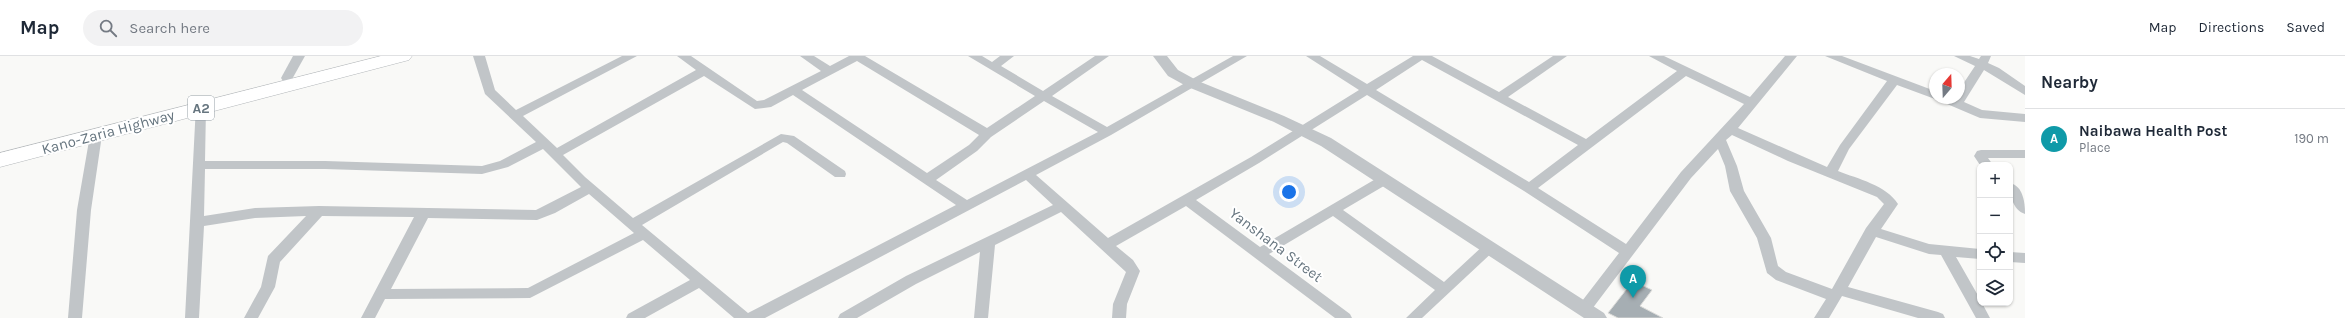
<!DOCTYPE html>
<html lang="en">
<head>
<meta charset="utf-8">
<style>
  :root { --surface:#fff; --page:#f2f2f3; --text:#1f2937; --muted:#747a83; --line:#e0e1e3; --accent:#d55c3b }
  body { margin:0; font-family:Karla,sans-serif; background:var(--page); color:var(--text) }
  .controls { position:absolute; right:12px; bottom:12px; display:grid; overflow:hidden; border-radius:8px; box-shadow:0 1px 3px #0004 }
  .controls button { width:36px; height:36px; display:grid; place-items:center; padding:0; border:0; border-bottom:1px solid var(--line); background:var(--surface); color:var(--text); font:20px sans-serif }
  .compass { position:absolute; left:1929px; top:12px; width:36px; height:36px; border-radius:50%; background:var(--surface); box-shadow:0 1px 3px #0004; rotate:19deg }
  .you { position:absolute; left:1289px; top:136px; width:14px; height:14px; margin:-10px; border:3px solid #fff; border-radius:50%; background:#1a73e8; box-shadow:0 0 0 6px #1a73e833 }
  .badge { display:grid; place-items:center; width:26px; height:26px; border-radius:50%; background:var(--accent); color:#fff; font-size:13px; font-weight:700 }
  .pin { position:absolute; translate:-50% -33px; filter:drop-shadow(0 1px 2px #0008) }
  .pin::after { content:''; position:absolute; top:21px; width:14px; height:12px; background:inherit; clip-path:polygon(0 0,100% 0,50% 100%) }
  .list { margin:0; padding:0; list-style:none }
  h2 { display:flex; justify-content:space-between; align-items:center; height:52px; margin:0; padding:0 16px; font-size:17px }
  h2 small { font-size:13px; font-weight:400; color:var(--muted) }
  .list li { display:grid; grid-template-columns:26px 1fr auto; gap:12px; align-items:center; box-sizing:border-box; height:60px; padding:0 16px; border-top:1px solid var(--line) }
  .list b { display:block; font-size:15px; white-space:nowrap }
  .list p { margin:0; font-size:13px; white-space:nowrap; color:var(--muted) }
  .list em { font-size:13px; font-style:normal; color:var(--muted) }
  .icon { flex:none; width:22px; height:22px; fill:none; stroke:currentColor; stroke-width:2; stroke-linecap:round; stroke-linejoin:round }
  .map { position:relative; flex:none; width:2025px; height:262px; overflow:hidden }
  header { display:flex; align-items:center; gap:24px; box-sizing:border-box; height:56px; padding:0 20px; background:var(--surface); border-bottom:1px solid var(--line) }
  header strong { font-size:19px }
  nav { display:flex; gap:22px; margin-inline-start:auto; font-size:14px }
  .search { width:280px; height:36px; background:var(--page); display:flex; align-items:center; gap:10px; box-sizing:border-box; padding:0 14px; border-radius:22px; color:var(--muted); font-size:15px }
  main { display:flex }
  aside { flex:1; background:var(--surface) }
  .map>svg:first-child { display:block }
  .building { fill:#a6aeb3; stroke:#dbdbd9 }
  .lines { fill:none; stroke-linecap:round; stroke-linejoin:round }
  .trunk-casing { stroke:#b4b8bb; stroke-width:1 }
  .minor { fill:#c1c5c8; fill-rule:evenodd }
  .tertiary { fill:#c1c5c8; fill-rule:evenodd }
  .trunk { fill:#fff; fill-rule:evenodd }
  .labels { text-anchor:middle; stroke-width:4; stroke-linejoin:round; paint-order:stroke }
  .shield { fill:#fff; stroke:#949ea5; stroke-width:1 }
  .shield-label { font-size:14px; font-weight:bold; fill:#66757f }
  .street-label { font-size:15px; fill:#66757f; stroke:#fff }
</style>
</head>
<body>
<header>
<strong>Map</strong>
<div class="search"><svg class="icon" aria-label="search" viewBox="0 0 24 24"><circle cx="10" cy="10" r="6"/><path d="M15 15l6 6"/></svg>Search here</div>
<nav><a>Map</a><a>Directions</a><a>Saved</a></nav>
</header>
<main>
<div class="map">
<svg width="2025" height="262" viewBox="0 0 2025 262">
  <rect width="100%" height="100%" fill="#f9f9f7"/>
  <!-- building -->
  <polygon class="building" points="1633,225 1652,234 1640,250 1663,262 1618,262 1608,257"/>
  <g class="lines">
    <!-- trunk casing -->
    <g class="trunk-casing">
      <polygon id="trunk" points="381,0 412,0 409,4 0,111 0,97"/>
    </g>
    <!-- minor -->
    <g class="minor">
      <polygon points="293,0 305,0 291,25 283,25 281,22"/>
      <path d="M473 0H485L495 34 516 54 622 0H637L523 60 557 92 696 14 677 0H691L757 45 764 44 821 15 800 0H814L830 10 849 0H865L987 72 1035 40 968 0H982L992 6 1000 0H1014L1001 10 1043 35 1095 0H1109L1052 40 1107 71 1233 0H1247L1111 79 1036 119 1108 182 1251 101 1359 34 1306 0H1320L1367 28 1413 0H1432L1499 36 1553 0H1567L1508 41 1586 83 1677 15 1649 0H1664L1750 41 1785 0H1797L1738 72 1827 111 1840 89 1887 25 1825 0H1842L1935 35V42H1938L1935 43 1897 29 1849 93 1838 115C1858 123 1886 129 1898 148L1881 173 1929 188 1980 193V203L1956 201 1980 243V247H1982L1990 262H1976L1941 199 1929 198 1876 181 1848 231 1938 256 1943 258 1945 262H1918L1842 240 1829 262H1814L1826 243 1776 224 1767 217 1757 182 1730 135 1725 110 1718 93 1691 122 1589 257H1579L1577 253 1579 249 1619 197 1524 135 1367 39 1259 107 1196 144 1260 191 1379 121H1389L1390 124 1389 127 1343 154 1444 226 1485 188H1495L1497 192 1422 262H1406L1435 234 1333 160 1269 198 1350 258 1352 262H1335L1186 150 1116 190 1133 204 1140 215 1127 248 1126 262H1112L1113 248 1126 216 1061 156 995 189 988 262H974L980 196 916 228 857 262H838L840 258 906 220 1053 149 1026 124 765 262H734L699 232 645 262H626L628 258 690 224 643 184 530 242 385 243 375 262H361L414 161 322 160 280 206 275 231 258 262H244L261 231 268 200 306 160 255 162 204 170 199 262H185L196 49H204L206 52 205 105H325L482 110 500 105 536 86 485 38ZM1422 4 1578 89 1529 126 1376 34ZM857 5 979 79 969 89 927 117 802 34ZM704 20 755 53 771 51 793 39 956 149 748 257 642 169 783 86 787 87 835 121H845L846 118 845 115 794 80 781 78 633 162 585 121 563 99ZM1686 20 1744 48 1681 116 1626 188 1538 132ZM1044 45 1098 76 967 144 936 124 977 95 991 81ZM1732 79 1788 105 1877 141 1884 148 1866 172 1832 233 1786 216 1778 210 1771 182 1744 135 1737 110 1726 84ZM543 93 581 131 536 154 319 150 255 152 204 160 205 113H325L482 118 508 111ZM589 138 634 177 528 232 391 233 428 162 537 164 555 157Z"/>
      <polygon points="1954,0 1970,0 1979,3 1981,0 1991,0 1988,7 1999,12 2025,30 2025,39 1984,14 1964,46 1982,54 2025,58 2025,66 1980,62 1940,45 1938,42 1959,42 1959,34 1975,10"/>
      <polygon points="96,75 102,79 91,154 82,262 68,262 77,154 90,79"/>
      <polygon points="1981,94 2025,94 2025,102 1988,102 1993,109 1980,109 1974,100 1977,95"/>
      <path d="M2010 127C2023 130 2025 146 2025 158 2012 154 2010 138 2010 127Z"/>
      <polygon points="2010,196 2025,197 2025,207 2010,206"/>
    </g>
    <!-- tertiary -->
    <polygon class="tertiary" points="1153,0 1167,0 1178,14 1198,25 1284,60 1331,82 1604,257 1607,262 1584,262 1321,90 1274,66 1188,31 1168,20"/>
    <!-- trunk -->
    <use href="#trunk" class="trunk"/>
  </g>
  <g class="labels">
    <!-- shield labels -->
    <rect class="shield" x="188" y="40" width="26" height="24" rx="3"/>
    <g class="shield-label">
      <text x="201" y="57">A2</text>
    </g>
    <!-- street labels -->
    <g class="street-label">
      <text transform="translate(108 76) rotate(-15)" y="5">Kano-Zaria Highway</text>
      <text transform="translate(1276 189) rotate(37)" y="5">Yanshana Street</text>
    </g>
  </g>
</svg>
<div class="controls">
<button>+</button>
<button>−</button>
<button><svg class="icon" aria-label="locate" viewBox="0 0 24 24"><circle cx="12" cy="12" r="6"/><path d="M12 2v4M12 18v4M2 12h4M18 12h4"/></svg></button>
<button><svg class="icon" aria-label="layers" viewBox="0 0 24 24"><path d="M12 4l9 5-9 5-9-5zM3 14l9 5 9-5"/></svg></button>
</div>
<svg class="compass" viewBox="-18 -18 36 36"><path d="M0-13l5 13h-10z" fill="#e53935"/><path d="M0 13l5-13h-10z" fill="#747a83"/></svg>
<div class="you"></div>
<div class="pin badge" style="left:1633px;top:242px;background:#0f9aa8">A</div>
</div>
<aside>
<h2>Nearby<small></small></h2>
<ul class="list">
<li><span class="badge" style="background:#0f9aa8">A</span><div><b>Naibawa Health Post</b><p>Place</p></div><em>190 m</em></li>
</ul>
</aside>
</main>
</body>
</html>
